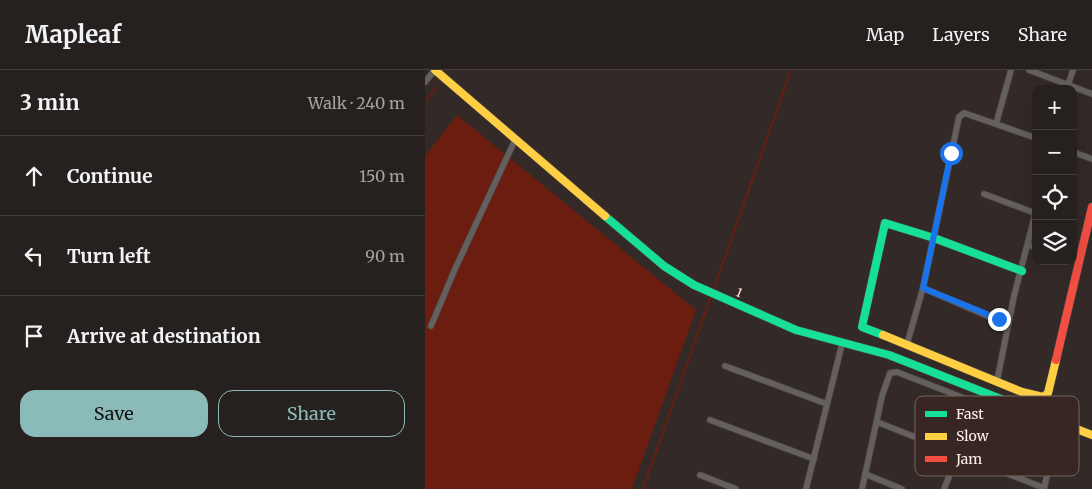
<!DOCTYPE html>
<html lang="en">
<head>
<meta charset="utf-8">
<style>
  :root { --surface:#26201e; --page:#322d2b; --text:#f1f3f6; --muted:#a4a3a4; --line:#423e3c; --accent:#8bbbb9 }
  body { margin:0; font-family:Merriweather,serif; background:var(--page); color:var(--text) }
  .controls { position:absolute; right:15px; top:15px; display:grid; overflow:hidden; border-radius:10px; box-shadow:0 5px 20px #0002 }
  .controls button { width:45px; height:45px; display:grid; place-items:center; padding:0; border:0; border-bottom:1px solid var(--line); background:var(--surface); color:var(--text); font:25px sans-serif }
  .stop { position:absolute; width:15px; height:15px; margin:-11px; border:4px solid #1a73e8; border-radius:50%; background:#fff }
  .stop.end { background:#1a73e8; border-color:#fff; box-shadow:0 1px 5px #0008 }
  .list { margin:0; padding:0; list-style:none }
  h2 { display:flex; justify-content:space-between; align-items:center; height:65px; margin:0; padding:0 20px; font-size:21px }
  h2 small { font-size:16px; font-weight:400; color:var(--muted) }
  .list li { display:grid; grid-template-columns:32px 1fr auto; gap:15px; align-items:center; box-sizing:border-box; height:80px; padding:0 20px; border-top:1px solid var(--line) }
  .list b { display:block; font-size:19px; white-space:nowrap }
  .list em { font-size:16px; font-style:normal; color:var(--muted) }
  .actions { display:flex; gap:10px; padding:15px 20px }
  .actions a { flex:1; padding:11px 0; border:1px solid var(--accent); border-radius:15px; text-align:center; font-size:18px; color:var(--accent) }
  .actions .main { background:var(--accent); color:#111 }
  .icon { flex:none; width:28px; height:28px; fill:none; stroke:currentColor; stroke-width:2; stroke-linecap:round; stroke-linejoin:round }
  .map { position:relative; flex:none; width:667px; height:419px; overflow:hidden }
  header { display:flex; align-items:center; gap:30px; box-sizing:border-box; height:70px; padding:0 25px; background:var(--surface); border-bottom:1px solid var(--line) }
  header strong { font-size:24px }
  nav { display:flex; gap:28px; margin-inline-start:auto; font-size:18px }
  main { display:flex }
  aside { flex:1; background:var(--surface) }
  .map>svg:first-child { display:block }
  .water { fill:#6b1d0f }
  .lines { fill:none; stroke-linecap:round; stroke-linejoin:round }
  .stream { stroke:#6b1d0f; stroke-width:2 }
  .street-casing { stroke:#4e4644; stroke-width:7 }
  .fast-casing { stroke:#4e4644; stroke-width:9 }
  .slow-casing { stroke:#4e4644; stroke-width:9 }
  .jam-casing { stroke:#4e4644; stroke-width:9 }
  .street { stroke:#63605f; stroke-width:5.5 }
  .fast { stroke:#16e098; stroke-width:8 }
  .slow { stroke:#ffcf43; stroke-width:8 }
  .jam { stroke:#f24e42; stroke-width:8 }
  .route { stroke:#1a73e8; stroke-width:6 }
  .labels { text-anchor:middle; stroke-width:4; stroke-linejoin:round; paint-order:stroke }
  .street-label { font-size:12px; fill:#fcefec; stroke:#382623 }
  .key { fill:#382623; stroke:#73625f; stroke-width:1 }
  .key-label { font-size:14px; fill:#fcefec }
</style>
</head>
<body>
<header>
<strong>Mapleaf</strong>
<nav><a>Map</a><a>Layers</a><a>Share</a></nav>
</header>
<main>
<aside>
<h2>3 min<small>Walk · 240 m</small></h2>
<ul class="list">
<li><svg class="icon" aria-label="ahead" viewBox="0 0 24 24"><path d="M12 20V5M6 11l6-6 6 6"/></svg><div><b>Continue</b></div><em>150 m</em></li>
<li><svg class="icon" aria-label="left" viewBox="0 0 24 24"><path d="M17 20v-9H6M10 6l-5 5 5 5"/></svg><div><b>Turn left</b></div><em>90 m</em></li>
<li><svg class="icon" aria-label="arrive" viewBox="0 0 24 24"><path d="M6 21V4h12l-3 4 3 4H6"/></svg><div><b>Arrive at destination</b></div></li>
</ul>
<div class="actions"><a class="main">Save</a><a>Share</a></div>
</aside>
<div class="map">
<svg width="667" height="419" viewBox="0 0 667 419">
  <rect width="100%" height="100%" fill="#332a28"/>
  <!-- water -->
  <polygon class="water" points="32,45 271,240 207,419 0,419 0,86"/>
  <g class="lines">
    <!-- stream -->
    <g class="stream">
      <polyline points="0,32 11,18"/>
      <polyline points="288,221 366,0"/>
      <polyline points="218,419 286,226"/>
    </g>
    <!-- street casing -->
    <g class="street-casing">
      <g id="street">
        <polyline points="604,0 667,24"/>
        <polyline points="0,12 9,1"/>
        <polyline points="643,15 648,0"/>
        <polyline points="571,54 586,0"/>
        <polyline points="648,82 667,89"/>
        <polyline points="559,124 610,143"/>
        <polyline points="603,175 611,177"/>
        <polyline points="498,218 583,255"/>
        <polyline points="6,256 30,199 90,70"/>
        <polyline points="482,274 498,218 534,47 539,43 611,68"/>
        <polyline points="300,296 402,334"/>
        <polyline points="572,311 589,226 611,141"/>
        <polyline points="618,327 624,347"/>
        <polyline points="285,350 389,389"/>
        <polyline points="452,352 619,418"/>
        <polyline points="440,404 477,419"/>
        <polyline points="275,405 311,419"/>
        <polyline points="381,419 417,274"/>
        <polyline points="437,419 457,326 465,303 472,302 631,364"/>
        <polyline points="519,419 554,333"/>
        <polyline points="619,419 634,351"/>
      </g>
    </g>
    <!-- fast casing -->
    <g class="fast-casing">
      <g id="fast">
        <polyline points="180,146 239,196 269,215 371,260 464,285 586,333"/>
        <polyline points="458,265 437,257 460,153 509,168 597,201"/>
      </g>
    </g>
    <!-- slow casing -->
    <g class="slow-casing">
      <g id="slow">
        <polyline points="10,0 180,146"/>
        <polyline points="458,265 597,322 618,327 623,323 631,290"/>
        <polyline points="586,333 667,365"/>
      </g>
    </g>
    <!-- jam casing -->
    <g class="jam-casing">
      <polyline id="jam" points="631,290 667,137"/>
    </g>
    <!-- street -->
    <use href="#street" class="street"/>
    <!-- fast -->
    <use href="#fast" class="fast"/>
    <!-- slow -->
    <use href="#slow" class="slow"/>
    <!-- jam -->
    <use href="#jam" class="jam"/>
  </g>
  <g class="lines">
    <!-- route -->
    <polyline class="route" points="526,83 498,218 574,249"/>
  </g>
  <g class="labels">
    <!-- street labels -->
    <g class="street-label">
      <text transform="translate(314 223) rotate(23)" y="4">1</text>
    </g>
  </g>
  <!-- legend -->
  <rect x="490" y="326" width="164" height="80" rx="8" class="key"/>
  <rect x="500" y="341" width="22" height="6" fill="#16e098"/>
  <rect x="500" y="363" width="22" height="7" fill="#ffcf43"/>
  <rect x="500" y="386" width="22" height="6" fill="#f24e42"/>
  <g class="key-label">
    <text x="531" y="349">Fast</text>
    <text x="531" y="371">Slow</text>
    <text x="531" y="394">Jam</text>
  </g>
</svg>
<div class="controls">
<button>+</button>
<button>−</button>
<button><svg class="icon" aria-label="locate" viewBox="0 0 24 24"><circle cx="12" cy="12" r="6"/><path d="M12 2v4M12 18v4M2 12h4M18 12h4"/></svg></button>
<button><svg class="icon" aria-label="layers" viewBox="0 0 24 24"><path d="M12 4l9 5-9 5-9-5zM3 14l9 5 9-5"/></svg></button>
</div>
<div class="stop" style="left:526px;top:83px"></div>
<div class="stop end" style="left:574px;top:249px"></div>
</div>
</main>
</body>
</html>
